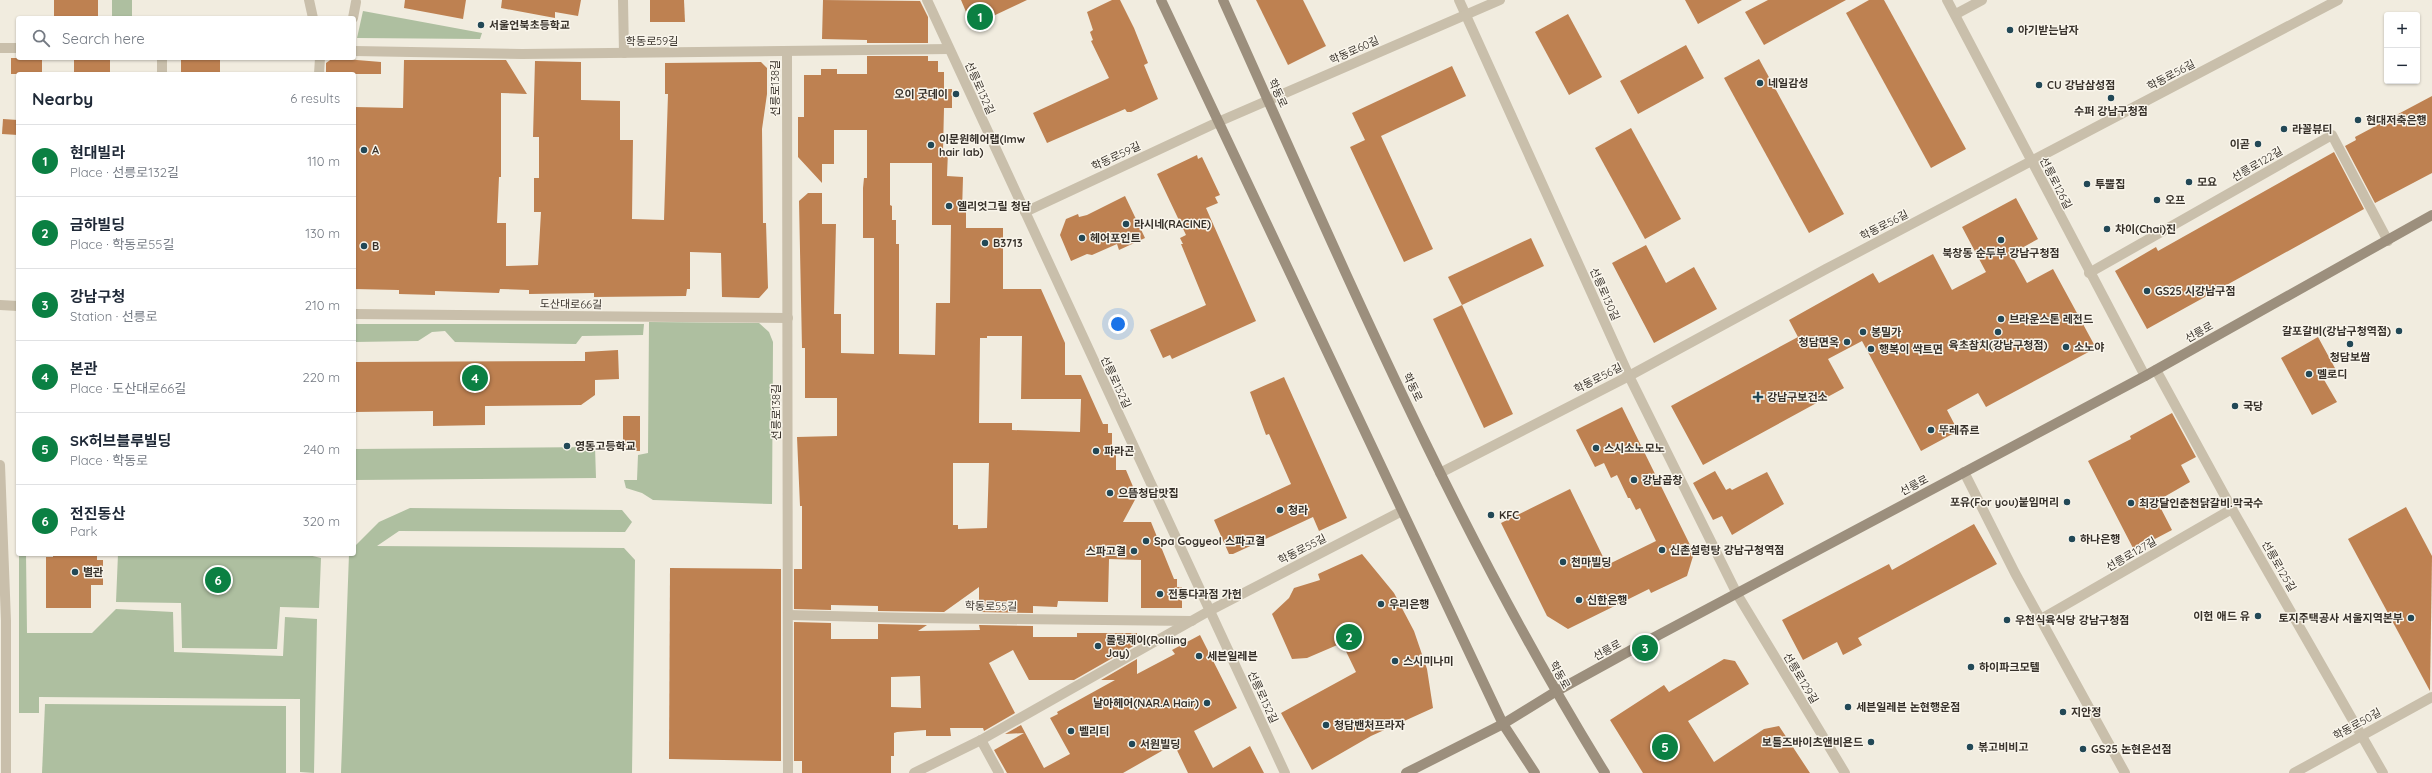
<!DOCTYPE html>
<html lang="en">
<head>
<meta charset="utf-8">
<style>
  :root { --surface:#fff; --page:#f6f6f7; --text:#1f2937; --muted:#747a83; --line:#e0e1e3; --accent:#0b8043 }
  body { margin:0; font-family:Quicksand,"Noto Sans KR",sans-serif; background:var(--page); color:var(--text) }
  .controls { position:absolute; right:12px; top:12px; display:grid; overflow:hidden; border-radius:4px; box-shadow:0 1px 3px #0004 }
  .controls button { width:36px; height:36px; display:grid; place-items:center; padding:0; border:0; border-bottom:1px solid var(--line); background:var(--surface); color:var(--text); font:20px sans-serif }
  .you { position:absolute; left:1118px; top:324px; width:14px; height:14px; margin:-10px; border:3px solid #fff; border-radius:50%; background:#1a73e8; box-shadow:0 0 0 6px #1a73e833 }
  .badge { display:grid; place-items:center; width:26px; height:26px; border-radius:50%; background:var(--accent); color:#fff; font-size:13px; font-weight:700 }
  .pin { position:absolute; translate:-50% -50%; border:2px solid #fff; box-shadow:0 1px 4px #0006 }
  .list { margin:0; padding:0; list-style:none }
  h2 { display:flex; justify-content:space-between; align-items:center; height:52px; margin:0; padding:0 16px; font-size:17px }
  h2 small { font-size:13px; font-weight:400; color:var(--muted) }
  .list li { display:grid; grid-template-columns:26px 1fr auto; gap:12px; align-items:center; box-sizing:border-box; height:72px; padding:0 16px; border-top:1px solid var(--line) }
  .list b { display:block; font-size:15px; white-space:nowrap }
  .list p { margin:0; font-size:13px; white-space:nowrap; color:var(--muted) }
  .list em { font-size:13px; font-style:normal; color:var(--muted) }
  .icon { flex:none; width:22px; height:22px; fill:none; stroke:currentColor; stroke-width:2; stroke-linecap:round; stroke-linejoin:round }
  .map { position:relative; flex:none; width:2432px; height:773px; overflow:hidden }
  .search { position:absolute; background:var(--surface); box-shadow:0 1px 3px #0004; left:16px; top:16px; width:340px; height:44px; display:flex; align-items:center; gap:10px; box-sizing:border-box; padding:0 14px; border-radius:4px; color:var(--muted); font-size:15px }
  .panel { position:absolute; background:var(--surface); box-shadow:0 1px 3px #0004; left:16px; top:72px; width:340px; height:484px; border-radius:4px }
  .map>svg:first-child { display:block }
  .green { fill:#aebfa0 }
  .building { fill:#be8151; fill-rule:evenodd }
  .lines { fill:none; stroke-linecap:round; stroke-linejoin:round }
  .pedestrian { stroke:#c9bfab; stroke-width:10 }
  .minor { stroke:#c9bfab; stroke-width:10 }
  .secondary { stroke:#9c8f7d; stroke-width:10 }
  .poi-dot { fill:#224856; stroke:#f9f5eb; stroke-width:1.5 }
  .labels { text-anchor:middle; stroke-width:3; stroke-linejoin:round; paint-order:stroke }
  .poi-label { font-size:11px; font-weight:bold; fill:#37312a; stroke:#f9f5eb; text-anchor:start }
  .street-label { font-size:11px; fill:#37312a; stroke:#f9f5eb }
</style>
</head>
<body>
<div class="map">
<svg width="2432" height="773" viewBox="0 0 2432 773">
  <rect width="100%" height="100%" fill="#f1ecdf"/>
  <!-- green -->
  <g class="green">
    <rect x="112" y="0" width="20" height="18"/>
    <polygon points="363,11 482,33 480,39 357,38"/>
    <polygon points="649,322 759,323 769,332 773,342 772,504 653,500 642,493 626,488 624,480 637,480 638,455 648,453"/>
    <polygon points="354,324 644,324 643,335 582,336 576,344 455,342 445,331 432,332 418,341 354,342"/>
    <polygon points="595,447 596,478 354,480 354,449"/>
    <polygon points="410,508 622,510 632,522 625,532 399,531 377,546 624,548 635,560 632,773 341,773 349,554 354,554 354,547 379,522"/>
    <polygon points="19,554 26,554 27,633 92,633 116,609 173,612 174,652 283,656 285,617 317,619 314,773 300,772 300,699 39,697 39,713 19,713"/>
    <polygon points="118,554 304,554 321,558 319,608 280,607 277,649 182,648 181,603 116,602"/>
    <polygon points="45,704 286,706 286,773 42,773"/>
  </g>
  <!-- building -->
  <g class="building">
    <rect x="54" y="0" width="44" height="18"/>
    <polygon points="405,0 466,0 463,19 404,8"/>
    <polygon points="502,0 581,0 578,16 555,12 555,18 501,8"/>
    <polygon points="650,0 684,0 685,22 650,22"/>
    <polygon points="823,0 920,1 928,17 928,43 867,43 867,40 822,39"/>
    <polygon points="961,0 1027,0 972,26"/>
    <polygon points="1112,0 1120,0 1134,28 1148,63 1144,65 1158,99 1131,112 1127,112 1125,109 1047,143 1033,113 1109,78 1091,41 1093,40 1090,32 1093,30 1087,12"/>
    <polygon points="1256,0 1303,0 1326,46 1288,65"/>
    <polygon points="1685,0 1742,0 1698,24"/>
    <polygon points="1768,0 1846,0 1764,45 1745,12"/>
    <polygon points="1869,0 1884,0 1966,149 1931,168 1846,13"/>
    <polygon points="1568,14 1602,77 1569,95 1535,32"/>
    <polygon points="1686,45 1704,78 1638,114 1620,81"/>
    <path d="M867 56H928V61H938V72H944V89H952V108H944L943 151H948L947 176 963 177 962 212H966V228H1003V289H1041L1065 343V375H1081L1103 424H1108V433H1112V446H1116V470H1126L1137 496 1123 522H1151L1174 579H1177V587H1182V608H1141V560L1109 559 1108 602 1058 601 1057 607 1033 606V613L979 612V587L944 612 878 611V606L831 605V610L794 609V569H802V506H800L797 437 837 436V398H805V348H802L799 201 808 193H822V224H836L834 314H841V353L874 354V238H863V188L864 178H867V130H834V164H822V183L798 157V117H804V75H821V69H837V74H867ZM890 163H932V225H951L950 303H936L935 355 899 354V244H896V220H892V206L890 205ZM987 336H1022L1021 399H1081L1080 432 1012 430V423H979L980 338H987ZM953 463H989L987 528 958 529V525H953Z"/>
    <rect x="11" y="58" width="31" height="16"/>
    <rect x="74" y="58" width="36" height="16"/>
    <rect x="181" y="58" width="39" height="16"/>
    <polygon points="333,58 381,62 381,74 326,74 326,63"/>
    <polygon points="1759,59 1844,214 1809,233 1724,78"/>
    <polygon points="404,60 506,60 527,94 501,93 501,177 499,177 497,223 506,223 506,266 538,265 541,212 534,212 534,178 539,178 539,137 533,137 535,61 581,62 581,100 620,101 620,140 633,140 632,219 664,220 668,94 665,94 665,63 761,62 767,68 767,94 762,129 763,223 766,223 768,288 759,298 722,297 721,253 690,252 690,289 687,289 686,296 594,297 594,293 529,294 529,290 500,289 499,293 435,291 435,295 399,294 399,290 354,289 354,107 403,108"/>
    <polygon points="1452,66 1466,96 1381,136 1433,249 1404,262 1350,147 1365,140 1352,113"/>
    <polygon points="2432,96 2432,173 2375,203 2345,146 2356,140 2355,137"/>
    <polygon points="3,119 18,120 18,135 2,134"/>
    <polygon points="1631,128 1681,219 1645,239 1595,148"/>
    <polygon points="2334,152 2364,209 2147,329 2115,271 2156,247 2158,251"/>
    <polygon points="1197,155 1198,159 1202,157 1220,195 1215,197 1218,203 1206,208 1256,321 1172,359 1170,355 1163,358 1150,330 1206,305 1181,244 1183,244 1180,238 1186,235 1157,174"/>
    <polygon points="1125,196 1145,238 1119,250 1117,244 1092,255 1087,254 1071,261 1060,235 1066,219 1078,214 1079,217 1087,215"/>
    <polygon points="2016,198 2038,239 2011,254 2027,283 2053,269 2096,348 1986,407 1978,393 1947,410 1958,431 1921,451 1862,341 1828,359 1844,388 1703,465 1671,406 1798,337 1789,320 1873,273 1879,283 1933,254 1952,290 1986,272 1962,227"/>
    <polygon points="1531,238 1544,266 1462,305 1448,277"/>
    <polygon points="1646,245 1666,283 1694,267 1717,309 1654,343 1612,263"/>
    <polygon points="1462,305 1513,414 1484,428 1433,319"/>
    <polygon points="2318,337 2336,370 2323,378 2337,402 2312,415 2281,358"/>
    <polygon points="618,350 619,379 595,380 595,395 581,405 485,406 485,425 433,426 433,411 354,412 354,362 585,361 585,352"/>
    <polygon points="1284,377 1347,518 1319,531 1313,517 1233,554 1229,554 1214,520 1291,484 1269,434 1266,435 1250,392"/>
    <polygon points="1622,407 1694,553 1687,576 1651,593 1649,589 1568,629 1547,616 1501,523 1570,489 1607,565 1656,541 1640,508 1636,510 1630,498 1628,498 1617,475 1611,478 1604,463 1595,467 1576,430"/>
    <polygon points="2172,413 2196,457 2181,465 2190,482 2157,501 2172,530 2134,550 2088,461 2131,439 2130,436"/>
    <rect x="623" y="416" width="17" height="35"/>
    <polygon points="1715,471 1726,490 1730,488 1732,490 1767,472 1784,504 1732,535 1722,516 1713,520 1693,483"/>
    <polygon points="2406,507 2432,556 2430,691 2348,539"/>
    <polygon points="1974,524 1997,564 1858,638 1862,645 1843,655 1837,642 1803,660 1782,620 1889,564 1892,570"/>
    <polygon points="53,554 97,554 97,560 103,560 103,585 91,585 91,608 46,608 46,557 53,557"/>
    <polygon points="1362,554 1394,593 1414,631 1427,669 1433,708 1371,736 1312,770 1281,713 1356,672 1342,643 1307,658 1292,659 1272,614 1289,598 1294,588 1320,580 1318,574"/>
    <polygon points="670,568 781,569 781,761 669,759"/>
    <path d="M794 622 831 623V639H878V624L927 625 918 631 980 630 979 625 1033 626V637H1077V633H1137V644L1074 680H1029L1013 650 989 663 1015 713 984 731 983 728H950L951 736H926V730L897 732 894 733V756H891V773H802V761H794ZM920 676 921 708 891 707V677Z"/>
    <polygon points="1200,635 1237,708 1194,731 1213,768 1250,746 1264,773 1188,773 1174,744 1123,773 1007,773 994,750 1024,733 1005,734 1021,725 1044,768 1070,754 1050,718 1058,714 1057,712 1115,680 1101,680 1137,659 1137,674 1175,654 1172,650"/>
    <polygon points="1724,659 1735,661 1749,684 1688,721 1714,762 1764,729 1779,726 1810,773 1643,773 1610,720 1664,685 1669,692"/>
  </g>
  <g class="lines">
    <!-- pedestrian -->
    <polyline class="pedestrian" points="353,18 356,2"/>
    <!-- minor -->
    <g class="minor">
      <polyline points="309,0 313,18"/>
      <polyline points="623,0 624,53"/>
      <polyline points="927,0 1285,773"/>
      <polyline points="1459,0 1629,376 1737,594 1845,773"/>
      <polyline points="1947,0 2145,376"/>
      <polyline points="1956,14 1982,0"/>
      <polyline points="0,48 18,48"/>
      <polyline points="354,51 522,54 949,49"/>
      <polyline points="787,52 788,773"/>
      <polyline points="162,74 162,58"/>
      <polyline points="319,74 320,58"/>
      <polyline points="1025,212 1218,122 1500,0"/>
      <polyline points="2089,273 2332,135 2388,241"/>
      <polyline points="0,305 18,306"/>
      <polyline points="354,314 788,318"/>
      <polyline points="2156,370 2232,509 2383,773"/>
      <polyline points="0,465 6,621 6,773"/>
      <polyline points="1964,472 2015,573 2125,773"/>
      <polyline points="1440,473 1629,376 1826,269 2338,0"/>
      <polyline points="788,615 911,618 1192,621"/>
      <polyline points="2041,619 2232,509"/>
      <polyline points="981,740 999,773"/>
      <polyline points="914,773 981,740 1209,611 1402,511"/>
      <polyline points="2294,773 2432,697"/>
    </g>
    <!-- secondary -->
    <g class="secondary">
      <polyline points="1161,0 1503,724 1535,773"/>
      <path d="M1223 0C1341 262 1454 529 1605 773"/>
      <polyline points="1406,773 1503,724 1555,692 1653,638 2145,376 2432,215"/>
    </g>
  </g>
  <!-- markers -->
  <g class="poi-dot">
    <circle cx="481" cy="25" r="4"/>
    <circle cx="2010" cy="30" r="4"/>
    <circle cx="1760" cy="83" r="4"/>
    <circle cx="2039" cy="85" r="4"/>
    <circle cx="956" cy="94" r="4"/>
    <circle cx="2111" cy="98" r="4"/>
    <circle cx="2358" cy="120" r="4"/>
    <circle cx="2284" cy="129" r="4"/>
    <circle cx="2258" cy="144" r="4"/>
    <circle cx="931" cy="145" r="4"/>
    <circle cx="364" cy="150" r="4"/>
    <circle cx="2189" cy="182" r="4"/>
    <circle cx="2087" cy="184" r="4"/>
    <circle cx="2157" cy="200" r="4"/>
    <circle cx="949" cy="206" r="4"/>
    <circle cx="1126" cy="224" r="4"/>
    <circle cx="2107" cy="229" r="4"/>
    <circle cx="1082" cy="238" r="4"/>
    <circle cx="2001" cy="240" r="4"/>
    <circle cx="985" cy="243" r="4"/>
    <circle cx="364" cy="246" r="4"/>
    <circle cx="2147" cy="291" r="4"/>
    <circle cx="2001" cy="319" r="4"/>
    <circle cx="2399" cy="331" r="4"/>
    <circle cx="1863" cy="332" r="4"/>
    <circle cx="1998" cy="332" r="4"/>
    <circle cx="1847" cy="342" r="4"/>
    <circle cx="2350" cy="344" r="4"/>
    <circle cx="2066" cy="347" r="4"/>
    <circle cx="1871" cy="349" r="4"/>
    <circle cx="2309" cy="374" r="4"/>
    <path d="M1756 391h4v4h4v4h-4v4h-4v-4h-4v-4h4z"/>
    <circle cx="2235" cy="406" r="4"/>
    <circle cx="1931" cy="430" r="4"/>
    <circle cx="567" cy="446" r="4"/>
    <circle cx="1596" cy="448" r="4"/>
    <circle cx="1096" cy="451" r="4"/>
    <circle cx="1634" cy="480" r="4"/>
    <circle cx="1110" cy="493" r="4"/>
    <circle cx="2067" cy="502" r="4"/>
    <circle cx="2131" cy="503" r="4"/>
    <circle cx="1280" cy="510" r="4"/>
    <circle cx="1491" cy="515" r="4"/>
    <circle cx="2072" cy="539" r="4"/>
    <circle cx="1146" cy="541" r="4"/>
    <circle cx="1662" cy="550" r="4"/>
    <circle cx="1134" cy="551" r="4"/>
    <circle cx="1563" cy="562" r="4"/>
    <circle cx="75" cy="572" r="4"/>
    <circle cx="1160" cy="594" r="4"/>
    <circle cx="1579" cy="600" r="4"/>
    <circle cx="1381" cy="604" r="4"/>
    <circle cx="2258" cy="616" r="4"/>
    <circle cx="2411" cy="618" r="4"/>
    <circle cx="2007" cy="620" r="4"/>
    <circle cx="1098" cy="646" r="4"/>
    <circle cx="1199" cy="656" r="4"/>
    <circle cx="1395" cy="661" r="4"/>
    <circle cx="1971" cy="667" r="4"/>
    <circle cx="1207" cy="703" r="4"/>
    <circle cx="1848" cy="707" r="4"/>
    <circle cx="2063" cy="712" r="4"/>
    <circle cx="1326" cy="725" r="4"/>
    <circle cx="1071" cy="731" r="4"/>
    <circle cx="1871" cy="742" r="4"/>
    <circle cx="1132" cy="744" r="4"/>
    <circle cx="1970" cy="747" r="4"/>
    <circle cx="2083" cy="749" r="4"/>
  </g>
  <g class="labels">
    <!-- poi labels -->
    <g class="poi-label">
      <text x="489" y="29">서울언북초등학교</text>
      <text x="2018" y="34">아기받는남자</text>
      <text x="1768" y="87">네일감성</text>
      <text x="2047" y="89">CU 강남삼성점</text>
      <text x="948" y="98" text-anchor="end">오이 굿데이</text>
      <text x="2111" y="115" text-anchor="middle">수퍼 강남구청점</text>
      <text x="2366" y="124">현대저축은행</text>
      <text x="2292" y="133">라꼴뷰티</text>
      <text x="939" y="143">이문원헤어랩(lmw<tspan x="939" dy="13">hair lab)</tspan></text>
      <text x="2250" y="148" text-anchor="end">이곧</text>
      <text x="372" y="154">A</text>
      <text x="2197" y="186">모요</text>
      <text x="2095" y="188">투뿔집</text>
      <text x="2165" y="204">오프</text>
      <text x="957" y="210">엘리엇그릴 청담</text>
      <text x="1134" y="228">라시네(RACINE)</text>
      <text x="2115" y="233">차이(Chai)진</text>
      <text x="1090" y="242">헤어포인트</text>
      <text x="993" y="247">B3713</text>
      <text x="372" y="250">B</text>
      <text x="2001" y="257" text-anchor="middle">북창동 순두부 강남구청점</text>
      <text x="2155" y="295">GS25 시강남구점</text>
      <text x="2009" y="323">브라운스톤 레전드</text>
      <text x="2391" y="335" text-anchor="end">갈포갈비(강남구청역점)</text>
      <text x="1871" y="336">봉밀가</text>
      <text x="1839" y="346" text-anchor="end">청담면옥</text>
      <text x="1998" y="349" text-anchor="middle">육초참치(강남구청점)</text>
      <text x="2074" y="351">소노야</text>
      <text x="1879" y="353">행복이 싹트면</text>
      <text x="2350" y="361" text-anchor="middle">청담보쌈</text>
      <text x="2317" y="378">멜로디</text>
      <text x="1767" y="401">강남구보건소</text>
      <text x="2243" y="410">국당</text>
      <text x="1939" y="434">뚜레쥬르</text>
      <text x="575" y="450">영동고등학교</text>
      <text x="1604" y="452">스시소노모노</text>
      <text x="1104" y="455">파라곤</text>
      <text x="1642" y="484">강남곱창</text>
      <text x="1118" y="497">으뜸청담맛집</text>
      <text x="2059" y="506" text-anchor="end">포유(For you)붙임머리</text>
      <text x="2139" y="507">최강달인춘천닭갈비.막국수</text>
      <text x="1288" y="514">청라</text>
      <text x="1499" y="519">KFC</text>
      <text x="2080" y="543">하나은행</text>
      <text x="1154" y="545">Spa Gogyeol 스파고결</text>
      <text x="1670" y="554">신촌설렁탕 강남구청역점</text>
      <text x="1126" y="555" text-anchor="end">스파고결</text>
      <text x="1571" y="566">천마빌딩</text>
      <text x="83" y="576">별관</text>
      <text x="1168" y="598">전통다과점 가헌</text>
      <text x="1587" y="604">신한은행</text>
      <text x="1389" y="608">우리은행</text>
      <text x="2250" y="620" text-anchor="end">이헌 애드 유</text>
      <text x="2403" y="622" text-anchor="end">토지주택공사 서울지역본부</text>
      <text x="2015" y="624">우천식육식당 강남구청점</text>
      <text x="1106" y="644">롤링제이(Rolling<tspan x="1106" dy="13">Jay)</tspan></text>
      <text x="1207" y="660">세븐일레븐</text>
      <text x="1403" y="665">스시미나미</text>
      <text x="1979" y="671">하이파크모텔</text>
      <text x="1199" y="707" text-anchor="end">날아헤어(NAR.A Hair)</text>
      <text x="1856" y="711">세븐일레븐 논현행운점</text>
      <text x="2071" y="716">지안정</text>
      <text x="1334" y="729">청담밴처프라자</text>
      <text x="1079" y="735">벨리티</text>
      <text x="1863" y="746" text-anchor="end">보틀즈바이츠앤비욘드</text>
      <text x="1140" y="748">서원빌딩</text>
      <text x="1978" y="751">볶고비비고</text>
      <text x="2091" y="753">GS25 논현은선점</text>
    </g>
    <!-- street labels -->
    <g class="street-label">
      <text x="652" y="45">학동로59길</text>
      <text transform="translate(1354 50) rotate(-24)" y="4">학동로60길</text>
      <text transform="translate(2171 75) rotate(-28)" y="4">학동로56길</text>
      <text transform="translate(775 88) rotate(-90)" y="4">선릉로138길</text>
      <text transform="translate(980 88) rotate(66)" y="4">선릉로132길</text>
      <text transform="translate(1278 93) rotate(65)" y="4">학동로</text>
      <text transform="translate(1116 156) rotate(-25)" y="4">학동로59길</text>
      <text transform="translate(2257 164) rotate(-30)" y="4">선릉로122길</text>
      <text transform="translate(2056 183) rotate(63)" y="4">선릉로126길</text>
      <text transform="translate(1884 225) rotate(-27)" y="4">학동로56길</text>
      <text transform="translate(1605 294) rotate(66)" y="4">선릉로130길</text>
      <text transform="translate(571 304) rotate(1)" y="4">도산대로66길</text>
      <text transform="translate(2199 332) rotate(-29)" y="4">선릉로</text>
      <text transform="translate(1598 378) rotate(-27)" y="4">학동로56길</text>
      <text transform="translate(1116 382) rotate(65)" y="4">선릉로132길</text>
      <text transform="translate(1413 387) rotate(64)" y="4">학동로</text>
      <text transform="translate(776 412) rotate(-90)" y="4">선릉로138길</text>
      <text transform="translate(1914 485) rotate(-28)" y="4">선릉로</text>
      <text transform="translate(1302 549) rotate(-27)" y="4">학동로55길</text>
      <text transform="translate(2131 554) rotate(-30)" y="4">선릉로127길</text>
      <text transform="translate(2279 566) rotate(60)" y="4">선릉로125길</text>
      <text transform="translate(991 606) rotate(1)" y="4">학동로55길</text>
      <text transform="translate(1607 650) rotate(-29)" y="4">선릉로</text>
      <text transform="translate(1560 675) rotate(61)" y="4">학동로</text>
      <text transform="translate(1801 678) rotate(59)" y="4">선릉로129길</text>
      <text transform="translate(1263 697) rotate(65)" y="4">선릉로132길</text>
      <text transform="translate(2357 724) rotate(-29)" y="4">학동로50길</text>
    </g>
  </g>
</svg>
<div class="controls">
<button>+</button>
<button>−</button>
</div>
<div class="you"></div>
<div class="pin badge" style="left:980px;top:17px">1</div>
<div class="pin badge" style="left:1349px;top:637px">2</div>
<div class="pin badge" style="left:1645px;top:648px">3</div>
<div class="pin badge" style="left:475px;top:378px">4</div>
<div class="pin badge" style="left:1665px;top:747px">5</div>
<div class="pin badge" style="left:218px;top:580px">6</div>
<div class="search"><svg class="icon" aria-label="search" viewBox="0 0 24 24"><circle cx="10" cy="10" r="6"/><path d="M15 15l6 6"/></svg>Search here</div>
<section class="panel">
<h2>Nearby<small>6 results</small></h2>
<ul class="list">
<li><span class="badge">1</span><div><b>현대빌라</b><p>Place · 선릉로132길</p></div><em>110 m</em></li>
<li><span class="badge">2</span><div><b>금하빌딩</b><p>Place · 학동로55길</p></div><em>130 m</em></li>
<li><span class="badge">3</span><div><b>강남구청</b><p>Station · 선릉로</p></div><em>210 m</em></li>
<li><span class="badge">4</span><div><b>본관</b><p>Place · 도산대로66길</p></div><em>220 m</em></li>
<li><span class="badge">5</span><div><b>SK허브블루빌딩</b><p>Place · 학동로</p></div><em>240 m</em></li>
<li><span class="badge">6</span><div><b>전진동산</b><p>Park</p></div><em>320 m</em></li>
</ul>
</section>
</div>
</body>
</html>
